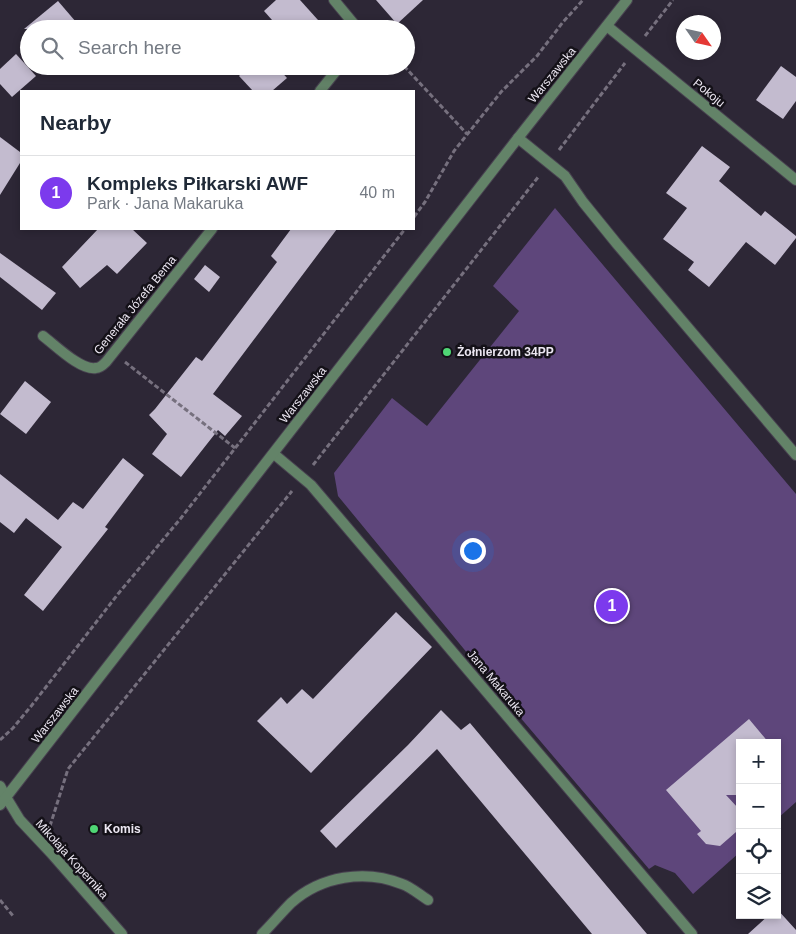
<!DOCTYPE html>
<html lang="en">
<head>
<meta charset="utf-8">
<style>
  :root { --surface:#fff; --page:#f2f2f3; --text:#1f2937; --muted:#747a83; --line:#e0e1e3; --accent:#7c3aed }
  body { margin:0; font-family:Arial,sans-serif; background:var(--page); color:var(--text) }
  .controls { position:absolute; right:15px; bottom:15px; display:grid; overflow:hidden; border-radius:0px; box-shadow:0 2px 8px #0003 }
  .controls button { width:45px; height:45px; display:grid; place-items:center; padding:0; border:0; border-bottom:1px solid var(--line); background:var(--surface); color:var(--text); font:25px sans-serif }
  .compass { position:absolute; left:676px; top:15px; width:45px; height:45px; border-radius:50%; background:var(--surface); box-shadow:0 2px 8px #0003; rotate:124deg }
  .you { position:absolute; left:472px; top:550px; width:18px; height:18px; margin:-12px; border:4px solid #fff; border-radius:50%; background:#1a73e8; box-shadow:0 0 0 8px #1a73e833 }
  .badge { display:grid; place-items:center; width:32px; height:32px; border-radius:50%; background:var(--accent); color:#fff; font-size:16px; font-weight:700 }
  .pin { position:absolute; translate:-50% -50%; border:2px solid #fff; box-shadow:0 1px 5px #0006 }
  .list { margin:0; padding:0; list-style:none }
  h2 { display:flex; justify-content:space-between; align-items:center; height:65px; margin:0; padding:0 20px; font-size:21px }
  h2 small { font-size:16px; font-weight:400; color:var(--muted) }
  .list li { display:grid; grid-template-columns:32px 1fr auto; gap:15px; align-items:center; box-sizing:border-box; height:75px; padding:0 20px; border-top:1px solid var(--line) }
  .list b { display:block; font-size:19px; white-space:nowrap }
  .list p { margin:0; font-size:16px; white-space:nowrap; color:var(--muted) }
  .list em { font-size:16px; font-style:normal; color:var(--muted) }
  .icon { flex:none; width:28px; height:28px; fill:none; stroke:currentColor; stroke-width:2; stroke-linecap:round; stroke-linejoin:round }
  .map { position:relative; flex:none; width:796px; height:934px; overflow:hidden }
  .search { position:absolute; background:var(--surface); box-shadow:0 2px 8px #0003; left:20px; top:20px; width:395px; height:55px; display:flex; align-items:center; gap:12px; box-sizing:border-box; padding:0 18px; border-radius:28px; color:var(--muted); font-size:19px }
  .panel { position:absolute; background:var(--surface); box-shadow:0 2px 8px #0003; left:20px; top:90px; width:395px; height:140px; border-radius:0px }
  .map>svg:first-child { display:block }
  .green { fill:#5e467b }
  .building { fill:#c3bbcf }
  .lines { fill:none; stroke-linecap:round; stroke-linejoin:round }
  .service-casing { stroke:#484250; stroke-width:12 }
  .minor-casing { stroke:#484250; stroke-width:12 }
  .tertiary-casing { stroke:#484250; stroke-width:12 }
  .path { stroke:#76707e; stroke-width:3; stroke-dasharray:5 2.5; stroke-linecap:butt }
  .service { stroke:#638368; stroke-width:10 }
  .minor { stroke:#638368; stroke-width:10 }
  .tertiary { stroke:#638368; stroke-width:10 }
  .poi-dot { fill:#4fd675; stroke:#141118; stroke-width:2 }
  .labels { text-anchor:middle; stroke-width:5; stroke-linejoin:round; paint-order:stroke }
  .street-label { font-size:12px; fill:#ece7f2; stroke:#141118 }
  .poi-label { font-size:12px; font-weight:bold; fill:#ece7f2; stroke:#141118; text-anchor:start }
</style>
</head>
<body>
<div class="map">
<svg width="796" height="934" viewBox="0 0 796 934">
  <rect width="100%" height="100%" fill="#2d2736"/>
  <!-- green -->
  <polygon class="green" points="555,208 796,494 796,802 777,819 777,743 740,743 740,852 693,894 675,873 655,865 649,869 519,716 338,496 334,473 392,398 427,426 519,311 493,286"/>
  <!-- building -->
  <g class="building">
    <polygon points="276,0 300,0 318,20 308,29 280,29 264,11"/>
    <polygon points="376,0 423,0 397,24"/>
    <polygon points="58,1 82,29 24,29"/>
    <polygon points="16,54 36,76 12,97 0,84 0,69"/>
    <polygon points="249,66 276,66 287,78 272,91 253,91 239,76"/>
    <polygon points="781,66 796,77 796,101 783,119 756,100"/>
    <polygon points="0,137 20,152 20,163 0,195"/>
    <polygon points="702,146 730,167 719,181 761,216 765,211 796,236 796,238 775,265 746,242 709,287 688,270 694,262 663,239 687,208 666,193"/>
    <polygon points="98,229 132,229 147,243 117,274 107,265 80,288 62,267"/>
    <polygon points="291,229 337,229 213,394 242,416 225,436 218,430 181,477 152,454 167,434 149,415 155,409 196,357 202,361 240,311 277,262 271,256"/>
    <polygon points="0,253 56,293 42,310 0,277"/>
    <polygon points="205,265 220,277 209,292 194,279"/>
    <polygon points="25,381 51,402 26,434 0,414"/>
    <polygon points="123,458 144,475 105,527 108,529 43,611 24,595 62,547 26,518 14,533 0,522 0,474 58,520 73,502 83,509"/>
    <polygon points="396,612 432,647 311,773 257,721 281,697 287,704 302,689 313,699"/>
    <polygon points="441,710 461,730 470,723 647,934 592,934 437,749 336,848 320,831 408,745"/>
    <polygon points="749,719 769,743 740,743 740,795 726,795 738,808 736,832 720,846 706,844 697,834 701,831 666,790"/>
    <polygon points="777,909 796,930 796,934 748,934 769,915 777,915"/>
  </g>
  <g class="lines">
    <!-- service casing -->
    <g class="service-casing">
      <g id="service">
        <polyline points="518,138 565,176 583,202 617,244 796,455"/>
        <path d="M262 934C272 924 281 913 291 903 321 876 365 869 402 884 411 887 420 895 428 900"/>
      </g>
    </g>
    <!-- minor casing -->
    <g class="minor-casing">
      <g id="minor">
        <polyline points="334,0 358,29"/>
        <polyline points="607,26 796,180"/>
        <polyline points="320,91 340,66"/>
        <path d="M43 336C55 345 81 371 96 368 100 368 103 365 106 362L212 229"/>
        <polyline points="274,454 311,485 692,934"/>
        <polyline points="0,786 6,797"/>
      </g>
    </g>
    <!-- tertiary casing -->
    <g class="tertiary-casing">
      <g id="tertiary">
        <polyline points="6,797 20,820 51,853 122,934"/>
        <polyline points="0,805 518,138 627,0"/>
      </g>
    </g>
    <!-- path -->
    <g class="path">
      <polyline points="645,36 673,0"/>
      <polyline points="404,66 467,134"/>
      <polyline points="559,150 625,63"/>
      <polyline points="414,217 425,202 454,151 501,92 537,56 563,22 583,0"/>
      <polyline points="125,362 235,448"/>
      <polyline points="313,465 539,176"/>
      <polyline points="0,740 13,728 32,705 118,594 181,518 405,229"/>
      <polyline points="50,826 68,769 292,491"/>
      <polyline points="0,900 14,917"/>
    </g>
    <!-- service -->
    <use href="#service" class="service"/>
    <!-- minor -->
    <use href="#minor" class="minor"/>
    <!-- tertiary -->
    <use href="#tertiary" class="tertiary"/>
  </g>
  <!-- markers -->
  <g class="poi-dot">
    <circle cx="447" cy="352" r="5"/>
    <circle cx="94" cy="829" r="5"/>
  </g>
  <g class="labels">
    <!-- street labels -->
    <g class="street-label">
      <text transform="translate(552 75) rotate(-51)" y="4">Warszawska</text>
      <text transform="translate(709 93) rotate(39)" y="4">Pokoju</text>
      <text transform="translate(135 305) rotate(-51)" y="4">Generała Józefa Bema</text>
      <text transform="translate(303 395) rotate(-52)" y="4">Warszawska</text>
      <text transform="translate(496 683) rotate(50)" y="4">Jana Makaruka</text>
      <text transform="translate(55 715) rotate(-52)" y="4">Warszawska</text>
      <text transform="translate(72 859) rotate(48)" y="4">Mikołaja Kopernika</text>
    </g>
    <!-- poi labels -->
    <g class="poi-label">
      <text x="457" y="356">Żołnierzom 34PP</text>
      <text x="104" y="833">Komis</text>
    </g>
  </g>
</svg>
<div class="controls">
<button>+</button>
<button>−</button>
<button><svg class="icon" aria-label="locate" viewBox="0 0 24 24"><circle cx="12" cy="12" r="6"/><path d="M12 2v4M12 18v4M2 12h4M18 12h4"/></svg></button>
<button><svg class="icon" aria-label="layers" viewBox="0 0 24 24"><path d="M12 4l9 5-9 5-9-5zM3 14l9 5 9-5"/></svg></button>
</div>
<svg class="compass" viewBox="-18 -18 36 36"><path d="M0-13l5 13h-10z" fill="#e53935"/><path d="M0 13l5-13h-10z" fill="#747a83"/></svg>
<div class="you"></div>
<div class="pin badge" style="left:612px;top:606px">1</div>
<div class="search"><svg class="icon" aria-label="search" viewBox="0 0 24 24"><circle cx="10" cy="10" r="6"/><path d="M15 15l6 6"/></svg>Search here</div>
<section class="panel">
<h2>Nearby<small></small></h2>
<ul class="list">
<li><span class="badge">1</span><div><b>Kompleks Piłkarski AWF</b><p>Park · Jana Makaruka</p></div><em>40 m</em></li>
</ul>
</section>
</div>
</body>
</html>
